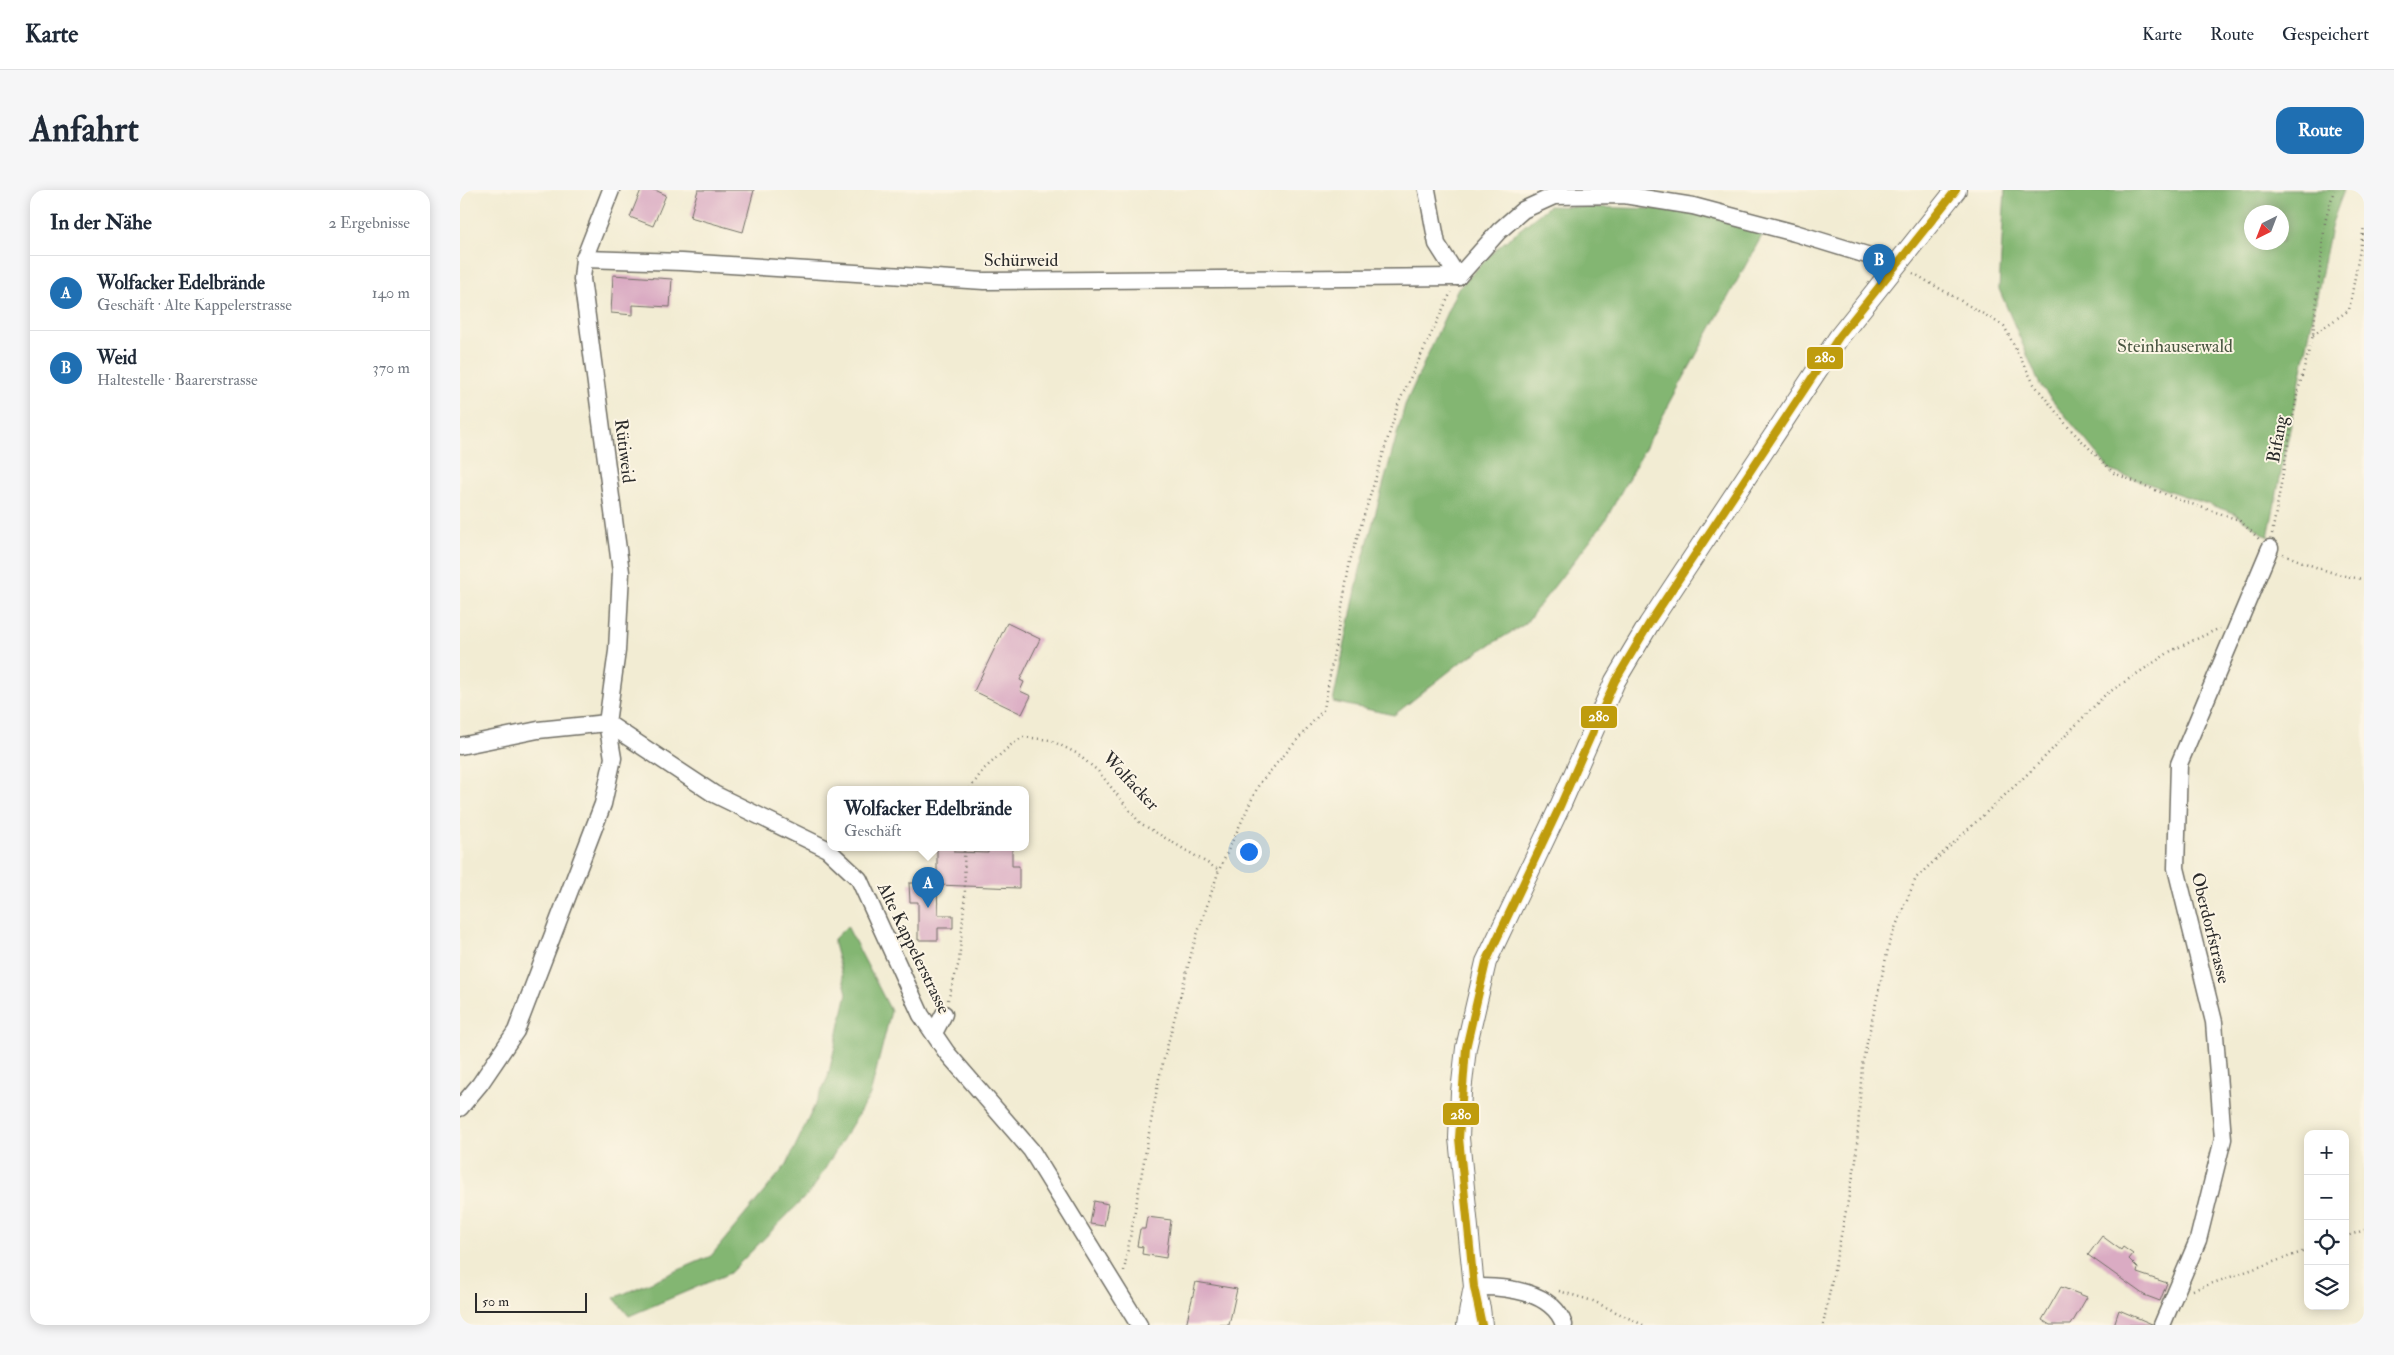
<!DOCTYPE html>
<html lang="de">
<head>
<meta charset="utf-8">
<style>
  :root { --surface:#fff; --page:#f6f6f7; --text:#1f2937; --muted:#747a83; --line:#e0e1e3; --accent:#1f6fb2 }
  body { margin:0; font-family:"IM FELL Double Pica",serif; background:var(--page); color:var(--text) }
  .controls { position:absolute; right:15px; bottom:15px; display:grid; overflow:hidden; border-radius:10px; box-shadow:0 2px 12px #0003 }
  .controls button { width:45px; height:45px; display:grid; place-items:center; padding:0; border:0; border-bottom:1px solid var(--line); background:var(--surface); color:var(--text); font:25px sans-serif }
  .compass { position:absolute; left:1784px; top:15px; width:45px; height:45px; border-radius:50%; background:var(--surface); box-shadow:0 2px 12px #0003; rotate:222deg }
  .scale { position:absolute; left:15px; bottom:12px; width:112px; box-sizing:border-box; padding-left:5px; border:2px solid #2b2b2b; border-top:0; font-size:14px; line-height:18px; white-space:nowrap; color:#2b2b2b; -webkit-text-stroke:4px #fcf5e5; paint-order:stroke }
  .you { position:absolute; left:788px; top:661px; width:18px; height:18px; margin:-12px; border:4px solid #fff; border-radius:50%; background:#1a73e8; box-shadow:0 0 0 8px #1a73e833 }
  .badge { display:grid; place-items:center; width:32px; height:32px; border-radius:50%; background:var(--accent); color:#fff; font-size:16px; font-weight:700 }
  .pin { position:absolute; translate:-50% -41px; filter:drop-shadow(0 1px 2px #0008) }
  .pin::after { content:''; position:absolute; top:26px; width:18px; height:15px; background:inherit; clip-path:polygon(0 0,100% 0,50% 100%) }
  .popup { position:absolute; left:367px; top:596px; width:202px; height:65px; box-sizing:border-box; display:grid; place-content:center; border-radius:10px; background:var(--surface); filter:drop-shadow(0 1px 4px #0005); font-size:16px; white-space:nowrap; color:var(--muted) }
  .popup b { font-size:19px; color:var(--text) }
  .popup::after { content:''; position:absolute; left:50%; top:100%; margin-left:-10px; border:10px solid transparent; border-top-color:var(--surface) }
  .list { margin:0; padding:0; list-style:none }
  h2 { display:flex; justify-content:space-between; align-items:center; height:65px; margin:0; padding:0 20px; font-size:21px }
  h2 small { font-size:16px; font-weight:400; color:var(--muted) }
  .list li { display:grid; grid-template-columns:32px 1fr auto; gap:15px; align-items:center; box-sizing:border-box; height:75px; padding:0 20px; border-top:1px solid var(--line) }
  .list b { display:block; font-size:19px; white-space:nowrap }
  .list p { margin:0; font-size:16px; white-space:nowrap; color:var(--muted) }
  .list em { font-size:16px; font-style:normal; color:var(--muted) }
  .icon { flex:none; width:28px; height:28px; fill:none; stroke:currentColor; stroke-width:2; stroke-linecap:round; stroke-linejoin:round }
  .map { position:relative; flex:none; width:1904px; height:1135px; overflow:hidden; border-radius:15px }
  header { display:flex; align-items:center; gap:30px; box-sizing:border-box; height:70px; padding:0 25px; background:var(--surface); border-bottom:1px solid var(--line) }
  header strong { font-size:24px }
  nav { display:flex; gap:28px; margin-inline-start:auto; font-size:18px }
  .intro { display:flex; align-items:center; justify-content:space-between; box-sizing:border-box; height:120px; padding:0 30px }
  h1 { margin:0; font-size:35px }
  .button { padding:12px 22px; border-radius:15px; background:var(--accent); color:#fff; font-size:18px; font-weight:700 }
  main { display:flex; gap:30px; padding:0 30px }
  aside { flex:1; background:var(--surface); border-radius:15px; box-shadow:0 2px 12px #0003 }
  .map>svg:first-child { display:block }
  .forest { fill:#83b672; stroke:#57704e; fill-rule:evenodd }
  .building { fill:#daabc3 }
  .lines { fill:none; stroke-linecap:round; stroke-linejoin:round }
  .minor-casing { stroke:#716f66; stroke-width:19 }
  .tertiary-casing { stroke:#716f66; stroke-width:22 }
  .path { stroke:#716f66; stroke-width:2.5; stroke-dasharray:1 4; stroke-linecap:butt }
  .minor { stroke:#fff; stroke-width:16 }
  .tertiary { stroke:#fff; stroke-width:20 }
  .bus-1-casing { stroke:#fcf5e5; stroke-width:11 }
  .bus-1 { stroke:#bf9c0d; stroke-width:8 }
  .labels { text-anchor:middle; stroke-width:4; stroke-linejoin:round; paint-order:stroke }
  .street-label { font-size:18px; fill:#2b2b2b; stroke:#fcf5e5 }
  .park-label { font-size:18px; fill:#495641; stroke:#fcf5e5 }
  .line-badge { stroke:#fcf5e5; stroke-width:2 }
  .badge-label { font-size:14px; text-anchor:middle; font-weight:bold; fill:#fff }
</style>
</head>
<body>
<header>
<strong>Karte</strong>
<nav><a>Karte</a><a>Route</a><a>Gespeichert</a></nav>
</header>
<div class="intro"><h1>Anfahrt</h1><a class="button">Route</a></div>
<main>
<aside>
<h2>In der Nähe<small>2 Ergebnisse</small></h2>
<ul class="list">
<li><span class="badge">A</span><div><b>Wolfacker Edelbrände</b><p>Geschäft · Alte Kappelerstrasse</p></div><em>140 m</em></li>
<li><span class="badge">B</span><div><b>Weid</b><p>Haltestelle · Baarerstrasse</p></div><em>370 m</em></li>
</ul>
</aside>
<div class="map">
<svg width="1904" height="1135" viewBox="0 0 1904 1135">
  <rect width="100%" height="100%" fill="#fcf5e5"/>
  <filter id="ink" filterUnits="userSpaceOnUse"><feTurbulence type="fractalNoise" baseFrequency=".02" numOctaves="2"/><feDisplacementMap in="SourceGraphic" scale="10" xChannelSelector="R" yChannelSelector="G"/><feConvolveMatrix kernelMatrix="1 2 1 2 8 2 1 2 1" color-interpolation-filters="sRGB"/></filter>
  <filter id="wash" filterUnits="userSpaceOnUse"><feTurbulence type="fractalNoise" baseFrequency=".0096" numOctaves="4" result="noise"/><feDisplacementMap in="SourceGraphic" scale="20" xChannelSelector="R" yChannelSelector="G"/><feGaussianBlur stdDeviation="1.12" result="paint"/><feColorMatrix in="noise" values="0 0 0 0 0 0 0 0 0 0 0 0 0 0 0 0 0 1.4 0 .05"/><feComposite in="paint" operator="in"/></filter>
  <g filter="url(#wash)">
    <rect width="100%" height="100%" fill="#f2ecd3"/>
    <!-- forest -->
    <g class="forest">
      <path d="M1545 0H1884L1872 33 1808 347 1774 323 1651 281 1580 195 1539 99ZM1792 22H1822V52H1792Z"/>
      <polygon points="1089,16 1236,20 1305,40 1145,331 1065,434 1001,472 934,525 873,512 900,380 945,215 997,100 1036,59"/>
      <polygon points="387,736 431,821 410,905 352,1000 270,1083 169,1126 154,1108 251,1066 327,974 368,887 387,803 373,750"/>
    </g>
    <g id="blocks">
      <!-- building -->
      <g class="building">
        <polygon points="181,0 195,0 206,5 193,36 170,27"/>
        <polygon points="238,0 294,0 283,42 230,27"/>
        <polygon points="153,85 212,89 210,117 173,115 173,125 151,123"/>
        <polygon points="547,433 580,449 560,490 564,492 560,501 571,506 562,524 514,501"/>
        <polygon points="477,657 494,657 494,662 528,663 528,657 552,657 552,676 559,676 559,698 477,695 478,725 493,725 493,738 478,738 478,750 458,750 458,712 450,712 449,693 477,693"/>
        <polygon points="634,1011 648,1014 644,1036 630,1034"/>
        <polygon points="687,1027 711,1030 706,1068 682,1064 683,1057 677,1056 680,1039 685,1039"/>
        <polygon points="1642,1046 1661,1060 1663,1057 1673,1064 1669,1069 1678,1078 1677,1083 1707,1093 1700,1111 1684,1105 1628,1065"/>
        <polygon points="736,1092 777,1099 769,1135 726,1135"/>
        <polygon points="1601,1097 1627,1107 1611,1135 1590,1135 1582,1130"/>
        <polygon points="1659,1120 1692,1134 1692,1135 1654,1135"/>
      </g>
    </g>
  </g>
  <g filter="url(#ink)">
    <use href="#blocks" fill-opacity="0" stroke="#716f66" stroke-width="1"/>
    <g class="lines">
      <!-- minor casing -->
      <g class="minor-casing">
        <g id="minor">
          <polyline points="967,0 977,54 998,87"/>
          <polyline points="124,69 222,72 524,91 998,87"/>
          <polyline points="998,87 1039,41 1063,20 1094,6 1164,5 1233,16 1335,43 1436,74"/>
          <polyline points="0,556 78,540 147,533 254,604 367,659 399,689 461,825 487,863 571,960 679,1135"/>
          <polyline points="474,843 484,824"/>
          <polyline points="0,918 20,894 56,841 143,614 153,568 147,533 157,461 161,382 122,89 124,69 151,0"/>
          <path d="M1014 1097C1045 1096 1093 1101 1104 1135"/>
          <polyline points="1702,1135 1738,1050 1763,949 1754,832 1716,678 1719,574 1810,358"/>
        </g>
      </g>
      <!-- tertiary casing -->
      <g class="tertiary-casing">
        <g id="tertiary">
          <polyline points="1007,1135 1013,1101"/>
          <polyline points="1022,1135 1020,1118 1014,1097 999,948 1001,902 1006,858 1026,772 1101,614 1155,491 1189,434 1379,147 1496,0"/>
        </g>
      </g>
      <!-- path -->
      <g class="path">
        <polyline points="1453,83 1544,136 1574,194 1609,238 1654,283 1717,309 1779,330 1799,349"/>
        <polyline points="1853,145 1889,120 1904,37"/>
        <polyline points="1812,344 1837,205 1853,145 1865,32 1874,0"/>
        <path d="M1823 364C1850 375 1875 386 1904 389"/>
        <polyline points="510,599 523,580 551,555 563,547 590,550 616,563 638,581 680,633 759,680"/>
        <polyline points="488,810 499,772 505,705 504,657"/>
        <polyline points="1885,1047 1904,1040"/>
        <polyline points="664,1081 699,888 733,757 759,680 799,594 864,519 890,371 939,212 991,102"/>
        <polyline points="1733,1100 1848,1060"/>
        <polyline points="1099,1101 1133,1111 1183,1135"/>
        <polyline points="1363,1135 1396,971 1402,875 1430,750 1456,688 1575,577 1645,505 1711,461 1760,438"/>
      </g>
      <!-- minor -->
      <use href="#minor" class="minor"/>
      <!-- tertiary -->
      <use href="#tertiary" class="tertiary"/>
      <!-- bus-1 casing -->
      <g class="bus-1-casing">
        <polyline id="bus-1" points="1022,1135 1014,1097 999,948 1006,858 1026,772 1101,614 1155,491 1189,434 1379,147 1496,0"/>
      </g>
      <!-- bus-1 -->
      <use href="#bus-1" class="bus-1"/>
    </g>
  </g>
  <g class="labels">
    <!-- street labels -->
    <g class="street-label">
      <text x="561" y="76">Schürweid</text>
      <text transform="translate(1817 249) rotate(-80)" y="6">Bifang</text>
      <text transform="translate(165 261) rotate(83)" y="6">Rütiweid</text>
      <text transform="translate(671 591) rotate(47)" y="6">Wolfacker</text>
      <text transform="translate(1751 738) rotate(76)" y="6">Oberdorfstrasse</text>
      <text transform="translate(454 758) rotate(64)" y="6">Alte Kappelerstrasse</text>
    </g>
    <!-- park labels -->
    <g class="park-label">
      <text x="1715" y="162">Steinhauserwald</text>
    </g>
  </g>
  <g class="line-badge">
    <rect x="1346" y="156" width="38" height="24" rx="5" fill="#bf9c0d"/>
    <rect x="1120" y="515" width="38" height="24" rx="5" fill="#bf9c0d"/>
    <rect x="982" y="912" width="38" height="24" rx="5" fill="#bf9c0d"/>
  </g>
  <g class="badge-label">
    <text x="1365" y="172">280</text>
    <text x="1139" y="531">280</text>
    <text x="1001" y="929">280</text>
  </g>
</svg>
<div class="controls">
<button>+</button>
<button>−</button>
<button><svg class="icon" aria-label="locate" viewBox="0 0 24 24"><circle cx="12" cy="12" r="6"/><path d="M12 2v4M12 18v4M2 12h4M18 12h4"/></svg></button>
<button><svg class="icon" aria-label="layers" viewBox="0 0 24 24"><path d="M12 4l9 5-9 5-9-5zM3 14l9 5 9-5"/></svg></button>
</div>
<svg class="compass" viewBox="-18 -18 36 36"><path d="M0-13l5 13h-10z" fill="#e53935"/><path d="M0 13l5-13h-10z" fill="#747a83"/></svg>
<div class="scale">50 m</div>
<div class="you"></div>
<div class="pin badge" style="left:468px;top:718px">A</div>
<div class="popup"><b>Wolfacker Edelbrände</b>Geschäft</div>
<div class="pin badge" style="left:1419px;top:95px">B</div>
</div>
</main>
</body>
</html>
